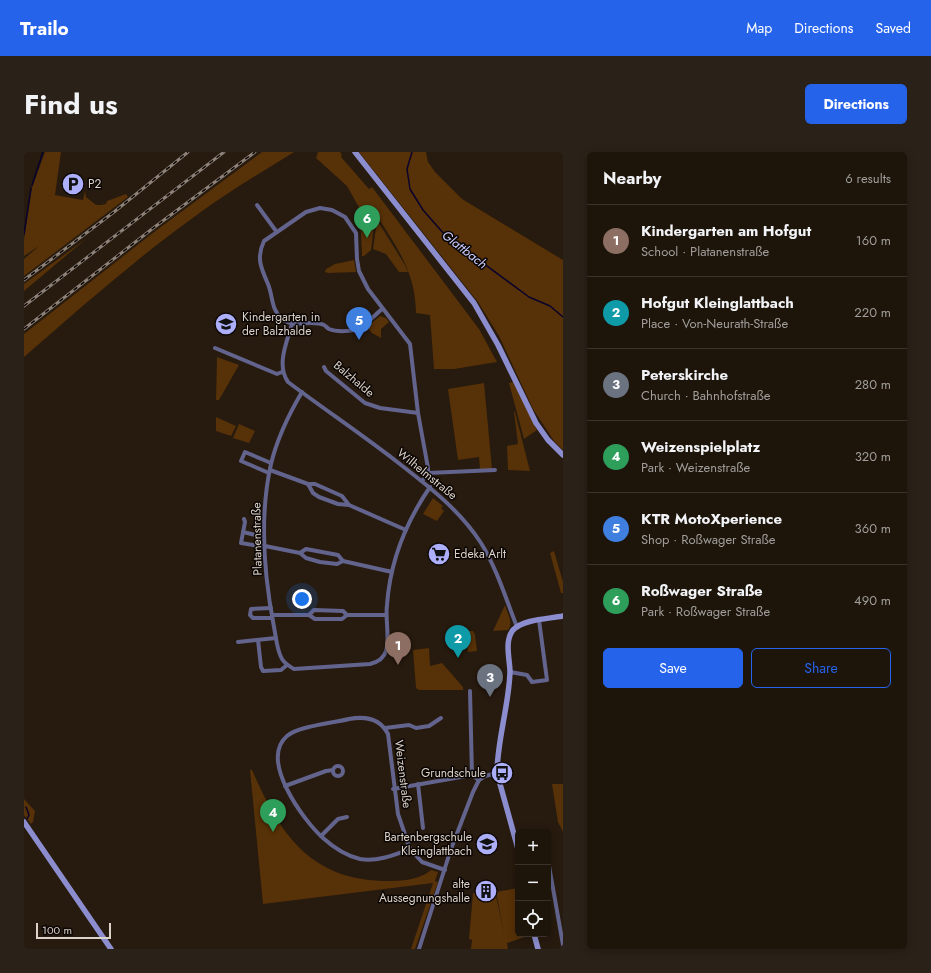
<!DOCTYPE html>
<html lang="en">
<head>
<meta charset="utf-8">
<style>
  :root { --surface:#1d140a; --page:#2a2118; --text:#f1f3f6; --muted:#a09e9c; --line:#3b332b; --accent:#2563eb }
  body { margin:0; font-family:Jost,sans-serif; background:var(--page); color:var(--text) }
  .controls { position:absolute; right:12px; bottom:12px; display:grid; overflow:hidden; border-radius:6px; box-shadow:0 2px 10px #0003 }
  .controls button { width:36px; height:36px; display:grid; place-items:center; padding:0; border:0; border-bottom:1px solid var(--line); background:var(--surface); color:var(--text); font:20px sans-serif }
  .scale { position:absolute; left:12px; bottom:10px; width:75px; box-sizing:border-box; padding-left:4px; border:2px solid #dbd2ca; border-top:0; font-size:11px; line-height:14px; white-space:nowrap; color:#dbd2ca; -webkit-text-stroke:3px #0b0603; paint-order:stroke }
  .you { position:absolute; left:278px; top:447px; width:14px; height:14px; margin:-10px; border:3px solid #fff; border-radius:50%; background:#1a73e8; box-shadow:0 0 0 6px #1a73e833 }
  .badge { display:grid; place-items:center; width:26px; height:26px; border-radius:50%; background:var(--accent); color:#fff; font-size:13px; font-weight:700 }
  .pin { position:absolute; translate:-50% -33px; filter:drop-shadow(0 1px 2px #0008) }
  .pin::after { content:''; position:absolute; top:21px; width:14px; height:12px; background:inherit; clip-path:polygon(0 0,100% 0,50% 100%) }
  .list { margin:0; padding:0; list-style:none }
  h2 { display:flex; justify-content:space-between; align-items:center; height:52px; margin:0; padding:0 16px; font-size:17px }
  h2 small { font-size:13px; font-weight:400; color:var(--muted) }
  .list li { display:grid; grid-template-columns:26px 1fr auto; gap:12px; align-items:center; box-sizing:border-box; height:72px; padding:0 16px; border-top:1px solid var(--line) }
  .list b { display:block; font-size:15px; white-space:nowrap }
  .list p { margin:0; font-size:13px; white-space:nowrap; color:var(--muted) }
  .list em { font-size:13px; font-style:normal; color:var(--muted) }
  .actions { display:flex; gap:8px; padding:12px 16px }
  .actions a { flex:1; padding:9px 0; border:1px solid var(--accent); border-radius:6px; text-align:center; font-size:14px; color:var(--accent) }
  .actions .main { background:var(--accent); color:#fff }
  .icon { flex:none; width:22px; height:22px; fill:none; stroke:currentColor; stroke-width:2; stroke-linecap:round; stroke-linejoin:round }
  .map { position:relative; flex:none; width:539px; height:797px; overflow:hidden; border-radius:6px }
  header { display:flex; align-items:center; gap:24px; box-sizing:border-box; height:56px; padding:0 20px; background:var(--accent); color:#fff }
  header strong { font-size:19px }
  nav { display:flex; gap:22px; margin-inline-start:auto; font-size:14px }
  .intro { display:flex; align-items:center; justify-content:space-between; box-sizing:border-box; height:96px; padding:0 24px }
  h1 { margin:0; font-size:28px }
  .button { padding:10px 18px; border-radius:6px; background:var(--accent); color:#fff; font-size:14px; font-weight:700 }
  main { display:flex; gap:24px; padding:0 24px }
  aside { flex:1; background:var(--surface); border-radius:6px; box-shadow:0 2px 10px #0003 }
  .map>svg:first-child { display:block }
  .green { fill:#573107 }
  .lines { fill:none; stroke-linecap:round; stroke-linejoin:round }
  .stream { stroke:#0a022b; stroke-width:1.5 }
  .minor { stroke:#63648d; stroke-width:4 }
  .secondary { stroke:#8c8dce; stroke-width:5.5 }
  .rail-casing { stroke:#8d8279; stroke-width:3 }
  .rail { stroke:#0b0603; stroke-width:1.5; stroke-dasharray:4.5; stroke-linecap:butt }
  .labels { text-anchor:middle; stroke-width:3; stroke-linejoin:round; paint-order:stroke }
  .poi-label { font-size:12px; fill:#dbd2ca; stroke:#0b0603; text-anchor:start }
  .street-label { font-size:12px; fill:#dbd2ca; stroke:#0b0603 }
  .water-label { font-size:13px; font-style:italic; fill:#ccceff; stroke:#0b0603 }
</style>
</head>
<body>
<header>
<strong>Trailo</strong>
<nav><a>Map</a><a>Directions</a><a>Saved</a></nav>
</header>
<div class="intro"><h1>Find us</h1><a class="button">Directions</a></div>
<main>
<div class="map">
<svg width="539" height="797" viewBox="0 0 539 797">
  <rect width="100%" height="100%" fill="#271a0e"/>
  <!-- green -->
  <g class="green">
    <polygon points="21,0 37,0 31,43 59,48 61,39 62,45 72,53 77,53 82,52 83,49 102,42 104,45 0,124 0,107 15,94 0,104 0,88 8,36"/>
    <path d="M238 0H270C235 22 199 43 166 68 108 110 54 158 0 205V182L130 80Z"/>
    <path d="M294 0H316L318 3 317 5 345 37 348 35 455 177 473 210 430 217H410L406 163 392 161C391 116 371 94 349 57L343 61 337 59 323 34 292 6Z"/>
    <polygon points="335,0 402,0 404,10 411,20 438,47 539,108 539,298 530,289 509,257 475,184 454,150"/>
    <polygon points="335,61 349,64 351,66 347,98 340,104 338,104 337,79 330,66"/>
    <polygon points="353,68 381,113 384,120 375,120 362,102 349,97"/>
    <polygon points="63,86 0,139 0,132"/>
    <polygon points="330,108 332,120 304,121 301,120 302,117 311,112"/>
    <polygon points="356,164 362,166 365,170 357,177 357,186 348,181 343,175"/>
    <polygon points="193,205 215,213 195,248 192,248"/>
    <polygon points="489,230 513,278 500,287 485,231"/>
    <polygon points="460,231 468,317 456,317 455,305 434,308 424,237"/>
    <polygon points="490,260 491,260 506,319 484,318 483,294 494,292"/>
    <polygon points="192,265 212,274 207,284 192,279"/>
    <polygon points="215,272 231,279 225,291 209,286"/>
    <polygon points="409,346 419,354 417,356 420,359 413,369 399,362"/>
    <polygon points="530,399 539,430 539,441 537,441 526,401"/>
    <path d="M481 453C483 461 490 471 484 478L469 479Z"/>
    <polygon points="444,479 449,479 451,483 453,499 444,500 443,492"/>
    <polygon points="405,496 406,514 418,511 439,535 439,538 395,538 392,536 389,498"/>
    <path d="M226 618H228C255 679 283 726 358 729 375 729 394 729 407 718L414 720 411 729 414 730 391 797H387L409 731 239 752Z"/>
    <polygon points="528,632 539,632 539,680 534,670"/>
    <polygon points="0,647 11,659 9,670 7,672 0,663"/>
    <polygon points="470,735 480,780 472,740 494,736 494,782 506,783 483,791 484,797 447,797 448,788 445,787 449,741 454,741 454,737"/>
  </g>
  <g class="lines">
    <!-- stream -->
    <g class="stream">
      <polyline points="388,0 383,17 386,37 399,58 421,83 505,145 526,154 539,165"/>
      <polyline points="8,33 19,0"/>
      <polyline points="0,82 7,36"/>
      <polyline points="2,655 5,663 3,667"/>
    </g>
    <!-- minor -->
    <g class="minor">
      <polyline points="233,53 252,79"/>
      <path d="M358 157C351 163 343 172 335 176 328 180 312 180 305 177 303 176 302 174 300 173 287 167 270 177 258 167 247 158 249 144 244 132 237 116 232 106 240 89L282 60 296 56 308 58 321 65 332 81 333 107 335 119 344 137 386 192 394 261 404 316V321L398 329"/>
      <path d="M268 172C263 190 252 213 264 230 300 257 337 282 372 309 404 334 435 357 457 391 473 417 482 447 493 475"/>
      <polyline points="191,196 253,222 258,220"/>
      <polyline points="300,215 302,219 341,251 356,256 394,261"/>
      <path d="M278 240C265 262 253 287 247 312 235 365 240 423 250 475 252 485 253 499 258 507 261 512 265 514 270 517L346 512C354 510 360 506 362 499 366 484 361 467 363 453 366 410 382 370 406 335"/>
      <polyline points="246,318 284,332 289,341 295,345 314,352 325,353"/>
      <polyline points="245,321 217,309 221,300 247,311"/>
      <polyline points="404,321 471,318"/>
      <polyline points="284,332 291,332 318,344 325,353 382,378"/>
      <polyline points="220,367 221,370 217,391 241,395"/>
      <polyline points="219,380 240,385"/>
      <polyline points="241,394 276,401 282,406 296,410 313,412 319,409"/>
      <polyline points="276,401 282,397 314,403 319,409 368,420"/>
      <polyline points="247,456 227,457 226,463 229,466 248,466"/>
      <polyline points="248,463 285,463 291,467 318,467 323,463"/>
      <polyline points="285,463 290,458 319,459 323,463 362,463"/>
      <polyline points="234,488 237,515 239,519 257,518 263,513"/>
      <polyline points="214,490 252,486"/>
      <polyline points="486,520 503,523 508,530 523,528 515,468"/>
      <polyline points="446,539 448,623 455,628"/>
      <polyline points="361,576 385,573 392,576 405,574 417,566"/>
      <circle cx="314" cy="619" r="5"/>
      <polyline points="394,632 399,676"/>
      <polyline points="261,634 302,619 309,618"/>
      <polyline points="369,637 448,623"/>
      <polyline points="297,684 314,667 323,665"/>
      <path d="M386 697 374 662 364 582C356 566 341 564 325 567 309 571 275 574 263 584 235 608 279 668 299 686 309 695 323 704 336 707 353 710 370 703 386 697L398 710 421 718"/>
      <polyline points="524,708 539,793"/>
      <polyline points="395,797 427,697 449,640 455,628 461,624 473,621"/>
    </g>
    <!-- secondary -->
    <g class="secondary">
      <polyline points="331,0 450,151 474,193 512,271 524,288 539,303"/>
      <polyline points="0,670 87,797"/>
      <path d="M494 697 473 621C473 589 485 553 486 520 486 508 480 489 489 478 500 467 524 467 539 464"/>
      <polyline points="510,782 514,797"/>
    </g>
    <!-- rail casing -->
    <g class="rail-casing">
      <g id="rail">
        <polyline points="0,128 90,60 164,0"/>
        <polyline points="0,154 200,0"/>
        <polyline points="0,177 128,77 231,0"/>
      </g>
    </g>
    <!-- rail -->
    <use href="#rail" class="rail"/>
  </g>
  <!-- icons -->
  <defs>
    <g id="parking-disc" transform="scale(1.15)"><circle r="9.5" fill="#adaffb" stroke="#0b0603"/><path d="M-3.5-5.5H1a3.5 3.5 0 0 1 0 7H-1V5.5H-3.5ZM-1-3.4V-.6H.8a1.4 1.4 0 0 0 0-2.8Z" fill="#111"/></g>
    <g id="school-disc" transform="scale(1.15)"><circle r="9.5" fill="#adaffb" stroke="#0b0603"/><path d="M0-5L7-2L0 1L-7-2ZM-4 1L0 2.5L4 1V4Q0 6-4 4Z" fill="#111"/></g>
    <g id="supermarket-disc" transform="scale(1.15)"><circle r="9.5" fill="#adaffb" stroke="#0b0603"/><path d="M-6-5.5h2.5l.6 2H6L4.5 2H-2.5L-4.4-4H-6ZM-1.5 3.2a1.3 1.3 0 1 0 .1 0ZM3 3.2a1.3 1.3 0 1 0 .1 0Z" fill="#111"/></g>
    <g id="bus-disc" transform="scale(1.15)"><circle r="9.5" fill="#adaffb" stroke="#0b0603"/><path d="M-5-6H5V4H4V6H2V4H-2V6H-4V4H-5ZM-3.5-4V0h7V-4ZM-3.5 1.2v1.5H-2V1.2ZM2 1.2v1.5H3.5V1.2Z" fill="#111"/></g>
    <g id="building-disc" transform="scale(1.15)"><circle r="9.5" fill="#adaffb" stroke="#0b0603"/><path d="M-4-6H4V6H1V3H-1V6H-4ZM-2.5-4.3h1.7v1.8h-1.7ZM.8-4.3h1.7v1.8H.8ZM-2.5-1h1.7V.8h-1.7ZM.8-1h1.7V.8H.8Z" fill="#111"/></g>
  </defs>
  <g fill-rule="evenodd">
    <use href="#parking-disc" x="49" y="32"/>
    <use href="#school-disc" x="202" y="172"/>
    <use href="#supermarket-disc" x="415" y="402"/>
    <use href="#bus-disc" x="478" y="621"/>
    <use href="#school-disc" x="463" y="692"/>
    <use href="#building-disc" x="462" y="739"/>
  </g>
  <g class="labels">
    <!-- poi labels -->
    <g class="poi-label">
      <text x="64" y="36">P2</text>
      <text x="218" y="169">Kindergarten in<tspan x="218" dy="14">der Balzhalde</tspan></text>
      <text x="430" y="406">Edeka Arlt</text>
      <text x="462" y="625" text-anchor="end">Grundschule</text>
      <text x="448" y="689" text-anchor="end">Bartenbergschule<tspan x="448" dy="14">Kleinglattbach</tspan></text>
      <text x="446" y="736" text-anchor="end">alte<tspan x="446" dy="14">Aussegnungshalle</tspan></text>
    </g>
    <!-- street labels -->
    <g class="street-label">
      <text transform="translate(330 227) rotate(40)" y="4">Balzhalde</text>
      <text transform="translate(403 322) rotate(39)" y="4">Wilhelmstraße</text>
      <text transform="translate(233 387) rotate(-91)" y="4">Platanenstraße</text>
      <text transform="translate(379 622) rotate(83)" y="4">Weizenstraße</text>
    </g>
    <!-- water labels -->
    <g class="water-label">
      <text transform="translate(441 97) rotate(38)" y="5">Glattbach</text>
    </g>
  </g>
</svg>
<div class="controls">
<button>+</button>
<button>−</button>
<button><svg class="icon" aria-label="locate" viewBox="0 0 24 24"><circle cx="12" cy="12" r="6"/><path d="M12 2v4M12 18v4M2 12h4M18 12h4"/></svg></button>
</div>
<div class="scale">100 m</div>
<div class="you"></div>
<div class="pin badge" style="left:374px;top:513px;background:#8d6e63">1</div>
<div class="pin badge" style="left:434px;top:506px;background:#0f9aa8">2</div>
<div class="pin badge" style="left:466px;top:545px;background:#6b7280">3</div>
<div class="pin badge" style="left:249px;top:680px;background:#2e9e5b">4</div>
<div class="pin badge" style="left:335px;top:188px;background:#3f7fe0">5</div>
<div class="pin badge" style="left:343px;top:86px;background:#2e9e5b">6</div>
</div>
<aside>
<h2>Nearby<small>6 results</small></h2>
<ul class="list">
<li><span class="badge" style="background:#8d6e63">1</span><div><b>Kindergarten am Hofgut</b><p>School · Platanenstraße</p></div><em>160 m</em></li>
<li><span class="badge" style="background:#0f9aa8">2</span><div><b>Hofgut Kleinglattbach</b><p>Place · Von-Neurath-Straße</p></div><em>220 m</em></li>
<li><span class="badge" style="background:#6b7280">3</span><div><b>Peterskirche</b><p>Church · Bahnhofstraße</p></div><em>280 m</em></li>
<li><span class="badge" style="background:#2e9e5b">4</span><div><b>Weizenspielplatz</b><p>Park · Weizenstraße</p></div><em>320 m</em></li>
<li><span class="badge" style="background:#3f7fe0">5</span><div><b>KTR MotoXperience</b><p>Shop · Roßwager Straße</p></div><em>360 m</em></li>
<li><span class="badge" style="background:#2e9e5b">6</span><div><b>Roßwager Straße</b><p>Park · Roßwager Straße</p></div><em>490 m</em></li>
</ul>
<div class="actions"><a class="main">Save</a><a>Share</a></div>
</aside>
</main>
</body>
</html>
